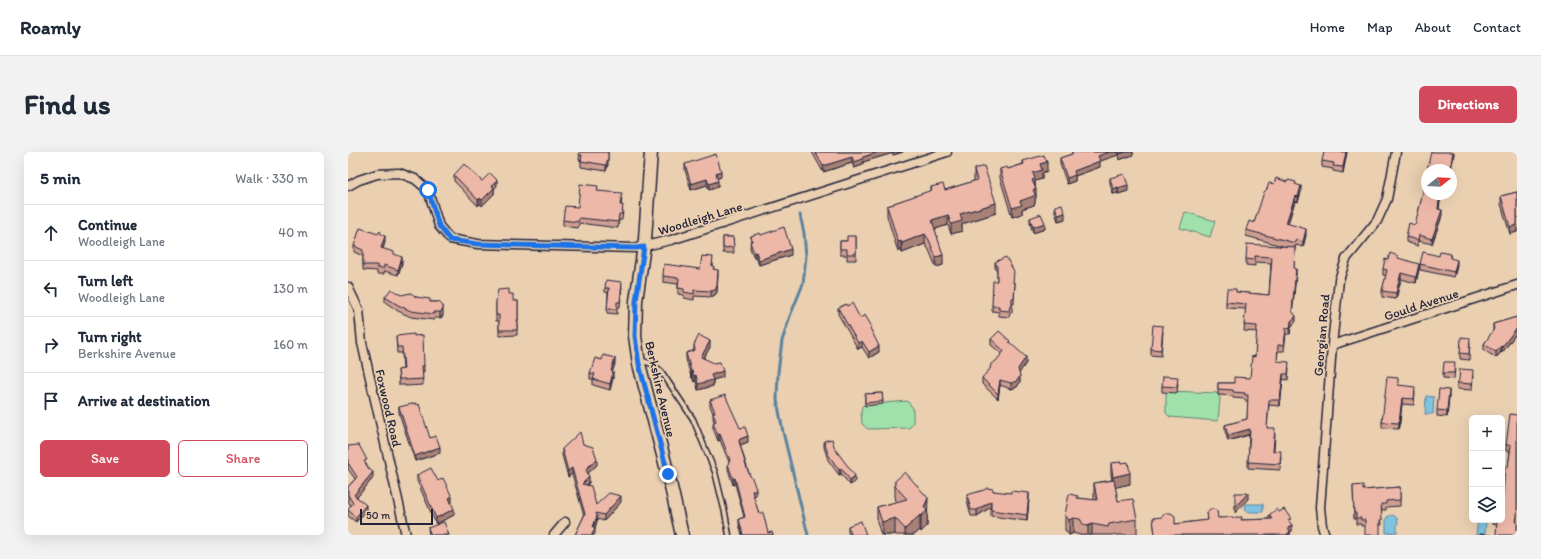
<!DOCTYPE html>
<html lang="en">
<head>
<meta charset="utf-8">
<style>
  :root { --surface:#fff; --page:#f2f2f3; --text:#1f2937; --muted:#747a83; --line:#e0e1e3; --accent:#d1495b }
  body { margin:0; font-family:Itim,sans-serif; background:var(--page); color:var(--text) }
  .controls { position:absolute; right:12px; bottom:12px; display:grid; overflow:hidden; border-radius:6px; box-shadow:0 4px 16px #0002 }
  .controls button { width:36px; height:36px; display:grid; place-items:center; padding:0; border:0; border-bottom:1px solid var(--line); background:var(--surface); color:var(--text); font:20px sans-serif }
  .compass { position:absolute; left:1073px; top:12px; width:36px; height:36px; border-radius:50%; background:var(--surface); box-shadow:0 4px 16px #0002; rotate:72deg }
  .scale { position:absolute; left:12px; bottom:10px; width:73px; box-sizing:border-box; padding-left:4px; border:2px solid #22223b; border-top:0; font-size:11px; line-height:14px; white-space:nowrap; color:#22223b; -webkit-text-stroke:3px #ead0b1; paint-order:stroke }
  .stop { position:absolute; width:12px; height:12px; margin:-9px; border:3px solid #1a73e8; border-radius:50%; background:#fff }
  .stop.end { background:#1a73e8; border-color:#fff; box-shadow:0 1px 4px #0008 }
  .list { margin:0; padding:0; list-style:none }
  h2 { display:flex; justify-content:space-between; align-items:center; height:52px; margin:0; padding:0 16px; font-size:17px }
  h2 small { font-size:13px; font-weight:400; color:var(--muted) }
  .list li { display:grid; grid-template-columns:26px 1fr auto; gap:12px; align-items:center; box-sizing:border-box; height:56px; padding:0 16px; border-top:1px solid var(--line) }
  .list b { display:block; font-size:15px; white-space:nowrap }
  .list p { margin:0; font-size:13px; white-space:nowrap; color:var(--muted) }
  .list em { font-size:13px; font-style:normal; color:var(--muted) }
  .actions { display:flex; gap:8px; padding:12px 16px }
  .actions a { flex:1; padding:9px 0; border:1px solid var(--accent); border-radius:6px; text-align:center; font-size:14px; color:var(--accent) }
  .actions .main { background:var(--accent); color:#fff }
  .icon { flex:none; width:22px; height:22px; fill:none; stroke:currentColor; stroke-width:2; stroke-linecap:round; stroke-linejoin:round }
  .map { position:relative; flex:none; width:1169px; height:383px; overflow:hidden; border-radius:6px }
  header { display:flex; align-items:center; gap:24px; box-sizing:border-box; height:56px; padding:0 20px; background:var(--surface); border-bottom:1px solid var(--line) }
  header strong { font-size:19px }
  nav { display:flex; gap:22px; margin-inline-start:auto; font-size:14px }
  .intro { display:flex; align-items:center; justify-content:space-between; box-sizing:border-box; height:96px; padding:0 24px }
  h1 { margin:0; font-size:28px }
  .button { padding:10px 18px; border-radius:6px; background:var(--accent); color:#fff; font-size:14px; font-weight:700 }
  main { display:flex; gap:24px; padding:0 24px }
  aside { flex:1; background:var(--surface); border-radius:6px; box-shadow:0 4px 16px #0002 }
  .map>svg:first-child { display:block }
  .green { fill:#a0e1ab; stroke:#618273 }
  .water { fill:#80c3e1; stroke:#5a839f }
  .lines { fill:none; stroke-linecap:round; stroke-linejoin:round }
  .stream { stroke:#5a839f; stroke-width:3 }
  .lane-casing { stroke:#22223b; stroke-width:7 }
  .street-casing { stroke:#22223b; stroke-width:11 }
  .secondary-casing { stroke:#22223b; stroke-width:15 }
  .lane { stroke:#ead0b1; stroke-width:4 }
  .street { stroke:#ead0b1; stroke-width:8 }
  .secondary { stroke:#ead0b1; stroke-width:12 }
  .wall { fill:#cd9e91; stroke:#22223b }
  .shaded-wall { fill:#a78176; stroke:#22223b }
  .building { fill:#eeb8a9; stroke:#22223b }
  .route { stroke:#1a73e8; stroke-width:5 }
  .labels { text-anchor:middle; stroke-width:3.5; stroke-linejoin:round; paint-order:stroke }
  .street-label { font-size:13px; fill:#22223b; stroke:#ead0b1 }
</style>
</head>
<body>
<header>
<strong>Roamly</strong>
<nav><a>Home</a><a>Map</a><a>About</a><a>Contact</a></nav>
</header>
<div class="intro"><h1>Find us</h1><a class="button">Directions</a></div>
<main>
<aside>
<h2>5 min<small>Walk · 330 m</small></h2>
<ul class="list">
<li><svg class="icon" aria-label="ahead" viewBox="0 0 24 24"><path d="M12 20V5M6 11l6-6 6 6"/></svg><div><b>Continue</b><p>Woodleigh Lane</p></div><em>40 m</em></li>
<li><svg class="icon" aria-label="left" viewBox="0 0 24 24"><path d="M17 20v-9H6M10 6l-5 5 5 5"/></svg><div><b>Turn left</b><p>Woodleigh Lane</p></div><em>130 m</em></li>
<li><svg class="icon" aria-label="right" viewBox="0 0 24 24"><path d="M7 20v-9h11M14 6l5 5-5 5"/></svg><div><b>Turn right</b><p>Berkshire Avenue</p></div><em>160 m</em></li>
<li><svg class="icon" aria-label="arrive" viewBox="0 0 24 24"><path d="M6 21V4h12l-3 4 3 4H6"/></svg><div><b>Arrive at destination</b></div></li>
</ul>
<div class="actions"><a class="main">Save</a><a>Share</a></div>
</aside>
<div class="map">
<svg width="1169" height="383" viewBox="0 0 1169 383">
  <rect width="100%" height="100%" fill="#ead0b1"/>
  <filter id="ink" filterUnits="userSpaceOnUse"><feTurbulence type="fractalNoise" baseFrequency=".025" numOctaves="2"/><feDisplacementMap in="SourceGraphic" scale="8" xChannelSelector="R" yChannelSelector="G"/><feConvolveMatrix kernelMatrix="1 2 1 2 8 2 1 2 1" color-interpolation-filters="sRGB"/></filter>
  <g filter="url(#ink)">
    <!-- green -->
    <g class="green">
      <polygon points="837,60 867,69 862,85 832,76"/>
      <polygon points="822,239 869,241 872,246 870,269 822,265 818,261 818,243"/>
      <polygon points="559,249 565,256 565,271 561,276 520,277 514,272 513,258 515,253"/>
    </g>
    <!-- water -->
    <g class="water">
      <polygon points="1078,244 1086,245 1085,262 1077,262"/>
      <polygon points="897,352 915,352 915,360 898,360"/>
      <path d="M1044 363C1049 365 1050 367 1050 372H1049V380L1038 381V368L1039 365Z"/>
      <polygon points="1130,368 1138,369 1137,383 1128,383"/>
    </g>
    <g class="lines">
      <!-- stream -->
      <polyline class="stream" points="452,63 456,81 458,104 455,132 442,164 434,189 430,220 429,248 435,280 460,383"/>
      <!-- lane casing -->
      <g class="lane-casing">
        <polyline id="lane" points="292,208 304,212 313,219 345,267 367,320 377,361 381,383"/>
      </g>
      <!-- street casing -->
      <g class="street-casing">
        <g id="street">
          <polyline points="0,34 11,28 29,22 51,21 67,27 80,38 91,74 102,87 130,92 288,96 323,88 599,0"/>
          <polyline points="0,135 11,158 14,191 58,383"/>
          <polyline points="984,193 1169,133"/>
          <polyline points="206,383 217,370"/>
          <polyline points="977,383 974,374 972,356 984,193 991,128 998,107 1029,69 1039,47 1048,0"/>
        </g>
      </g>
      <!-- secondary casing -->
      <g class="secondary-casing">
        <polyline id="secondary" points="303,0 297,87 288,149 287,184 291,212 320,322 334,383"/>
      </g>
      <!-- lane -->
      <use href="#lane" class="lane"/>
      <!-- street -->
      <use href="#street" class="street"/>
      <!-- secondary -->
      <use href="#secondary" class="secondary"/>
    </g>
    <!-- wall -->
    <g class="wall">
      <polygon points="232,0 260,13 258,19 233,15 233,9 231,8"/>
      <polygon points="464,0 555,0 545,3 545,1 515,10 515,13 506,16 504,11 475,20"/>
      <polygon points="724,0 785,0 785,3 771,8 770,3 751,9 752,15 727,24 727,29 719,32 712,12 712,6 724,2"/>
      <polygon points="999,0 995,21 985,19 985,17 974,15 974,9"/>
      <polygon points="675,9 699,19 694,21 694,27 687,29 688,46 687,46 687,51 686,53 674,57 674,62 664,65 652,26 652,17 660,17 675,12"/>
      <polygon points="337,12 373,25 369,26 370,35 361,38 359,33 343,38 337,18"/>
      <polygon points="626,17 648,61 614,72 614,79 603,82 600,73 587,77 595,113 588,115 581,98 577,92 554,101 553,98 550,100 539,64 539,54 546,52 546,51 583,39 583,35 597,38 626,29"/>
      <polygon points="106,23 134,29 149,34 146,37 146,42 134,54 132,52 130,54 106,29"/>
      <polygon points="762,26 780,39 770,42 770,41 765,42 762,32"/>
      <polygon points="926,32 948,32 953,40 950,50 947,49 940,72 958,83 955,95 948,93 947,97 946,117 948,122 944,159 948,169 943,175 942,182 938,182 936,199 930,199 929,209 941,216 940,228 935,227 932,254 921,253 919,276 927,282 926,299 933,305 932,318 900,316 901,283 880,289 877,279 877,273 899,267 900,249 897,249 897,247 885,246 885,244 870,243 870,231 886,231 902,226 907,205 909,180 896,179 898,157 878,156 878,150 888,140 921,143 923,111 907,110 907,114 898,113 898,107 938,95 898,84 898,78 906,71 919,37"/>
      <polygon points="250,39 274,47 273,53 275,59 274,68 271,68 270,76 231,71 230,76 215,74 215,68 230,55"/>
      <polygon points="1169,40 1169,80 1162,82 1153,52 1153,44"/>
      <polygon points="1093,42 1091,57 1094,64 1084,92 1071,89 1070,94 1058,90 1058,85 1067,73 1073,49"/>
      <polygon points="707,54 717,67 710,69 707,60"/>
      <polygon points="682,66 697,77 685,81 682,71"/>
      <polygon points="413,83 443,103 411,113 408,106 406,106 402,96 403,84"/>
      <polygon points="508,84 508,108 499,108 499,103 492,103 492,89 499,89"/>
      <polygon points="375,85 385,85 386,101 375,101"/>
      <polygon points="37,90 35,97 46,102 54,111 50,123 36,119 36,122 29,122 29,119 15,118 15,104 6,100 6,94"/>
      <polygon points="1103,106 1109,114 1106,125 1072,118 1072,112"/>
      <polygon points="1050,107 1071,117 1068,131 1053,127 1048,147 1034,145 1034,139 1038,124 1035,123 1035,117 1040,108"/>
      <polygon points="647,110 665,131 667,131 666,152 664,152 664,160 662,160 661,165 651,164 651,160 644,159 644,154 649,129 649,119 647,116"/>
      <polygon points="365,111 365,114 366,117 370,123 369,140 367,143 363,145 346,144 346,148 336,146 336,143 330,142 330,132 315,130 315,124 352,117"/>
      <polygon points="274,134 272,155 269,155 269,162 259,161 260,141 257,140 257,136"/>
      <polygon points="161,142 165,149 170,149 170,174 169,174 169,183 151,184 151,169 148,169 148,150"/>
      <polygon points="37,145 68,145 82,150 91,150 95,164 92,166 86,166 86,168 63,165 50,159 37,150"/>
      <polygon points="499,154 512,166 524,180 531,200 521,206 514,195 510,197 490,162 490,156"/>
      <polygon points="1169,165 1169,183 1167,183 1154,201 1153,200 1148,206 1136,198 1136,192 1145,179 1145,172"/>
      <polygon points="815,180 813,204 803,203 803,197"/>
      <polygon points="48,184 66,184 76,214 76,220 74,220 75,233 57,234 57,233 51,233 50,218 55,217 54,201 49,201"/>
      <polygon points="643,187 662,191 678,211 671,221 672,230 669,235 663,237 652,233 650,247 634,232 634,226 642,217 654,202 643,193"/>
      <polygon points="1122,191 1121,208 1112,207 1112,201"/>
      <polygon points="346,193 362,195 356,206 375,225 365,228 365,234 350,238 348,229 346,230 344,225 343,225 338,207 338,201 346,199"/>
      <polygon points="267,212 264,219 265,226 262,238 245,233 245,227 242,227 242,221"/>
      <polygon points="1107,216 1106,227 1095,226 1095,221"/>
      <polygon points="1125,224 1124,238 1109,237 1109,231"/>
      <polygon points="830,231 829,241 814,240 814,234"/>
      <polygon points="1050,233 1067,240 1066,253 1054,252 1051,277 1034,276 1034,270"/>
      <polygon points="534,241 535,252 517,254 517,242"/>
      <polygon points="1101,244 1099,265 1089,264 1089,258"/>
      <polygon points="362,248 392,276 400,290 392,293 408,343 405,344 411,362 420,381 425,383 394,383 391,372 391,367 396,365 387,332 385,333 380,317 380,312 381,310 372,288 370,289 365,276 365,271 366,270 365,266 365,261 362,254"/>
      <polygon points="51,255 82,286 92,301 67,309 51,261"/>
      <polygon points="1169,263 1169,383 1149,373 1144,372 1144,368 1154,368 1155,344 1160,315 1162,299 1158,299 1158,293"/>
      <polygon points="476,289 487,297 507,330 502,333 493,322 491,323 480,308 476,295"/>
      <polygon points="235,292 249,313 240,321 241,331 239,333 248,353 273,350 256,369 249,367 249,369 247,376 246,383 227,383 236,364 224,322 220,325 214,303 214,297"/>
      <polygon points="0,294 19,313 25,326 9,345 18,359 8,370 0,364 0,357 3,354 0,349 0,335 7,327 0,317"/>
      <polygon points="763,311 773,311 782,332 767,335 770,349 789,367 789,382 785,383 732,383 725,381 722,383 721,383 717,378 717,363 730,346 746,348 746,331 764,328 763,322"/>
      <polygon points="69,323 90,329 104,351 103,351 106,363 88,372 69,329"/>
      <polygon points="547,329 580,361 579,363 579,374 573,380 572,378 566,383 548,383 547,382 541,383 533,383 529,370 529,355 548,350 547,344"/>
      <polygon points="1005,334 1015,338 1052,335 1052,354 1038,355 1038,358 1033,358 1034,373 1013,374 1013,372 1008,372 1008,367 1006,367"/>
      <polygon points="645,339 681,347 679,369 643,364 643,355 629,364 623,364 619,349 619,343"/>
      <polygon points="859,360 870,366 893,368 921,367 921,363 931,360 943,372 944,379 942,380 942,383 807,383 805,366 827,372 860,368"/>
      <polygon points="500,374 518,383 501,383 500,380"/>
      <polygon points="80,376 101,383 81,383"/>
    </g>
    <!-- shaded-wall -->
    <g class="shaded-wall">
      <polygon points="260,0 260,13 258,19 258,13"/>
      <polygon points="530,0 545,0 545,1 515,10 515,13 506,16 506,10 515,5"/>
      <polygon points="545,0 555,0 545,3"/>
      <polygon points="761,0 770,0 770,3 750,10 750,4"/>
      <polygon points="777,0 785,0 785,3 771,8 771,2"/>
      <polygon points="998,0 999,0 995,21 995,15"/>
      <polygon points="1105,0 1106,0 1106,3 1103,18 1102,18"/>
      <polygon points="504,5 504,11 475,20 475,14"/>
      <polygon points="752,9 752,15 727,24 727,29 719,32 719,26 726,19"/>
      <polygon points="699,10 699,19 694,21 694,27 687,29 687,36 684,28 685,21 692,12"/>
      <polygon points="373,19 373,25 368,27 368,21"/>
      <polygon points="359,27 359,33 343,38 343,32"/>
      <polygon points="149,28 149,34 146,37 146,42 134,54 134,48 144,34"/>
      <polygon points="370,29 370,35 361,38 361,32"/>
      <polygon points="780,33 780,39 770,42 770,36"/>
      <polygon points="953,34 953,40 950,50 950,45"/>
      <polygon points="770,35 770,41 765,42 765,37"/>
      <polygon points="688,37 688,46 687,46 687,51 686,53 674,57 674,62 664,65 664,56 685,38"/>
      <polygon points="1092,42 1093,42 1090,62 1090,57"/>
      <polygon points="947,44 947,49 938,77 938,71"/>
      <polygon points="132,46 132,52 130,54 130,48"/>
      <polygon points="648,51 648,61 614,72 614,79 603,82 603,72 612,62"/>
      <polygon points="1094,58 1094,64 1084,92 1084,87"/>
      <polygon points="717,61 717,67 710,69 710,63"/>
      <polygon points="600,63 600,73 584,78 584,68"/>
      <polygon points="697,71 697,77 685,81 685,75"/>
      <polygon points="1169,73 1169,80 1162,82 1162,75"/>
      <polygon points="958,77 958,83 955,95 955,90"/>
      <polygon points="577,82 577,92 554,101 554,91"/>
      <polygon points="1071,83 1071,89 1070,94 1070,88"/>
      <polygon points="37,84 37,90 33,102 33,96"/>
      <polygon points="553,89 553,98 550,100 550,90"/>
      <polygon points="443,97 443,103 411,113 411,108"/>
      <polygon points="408,100 408,106 406,106 406,101"/>
      <polygon points="595,103 595,113 588,115 588,105"/>
      <polygon points="54,105 54,111 50,123 50,118"/>
      <polygon points="1109,108 1109,114 1106,125 1106,120"/>
      <polygon points="1071,112 1071,117 1068,131 1068,125"/>
      <polygon points="948,117 948,122 944,164 944,159"/>
      <polygon points="370,118 369,140 367,143 363,145 363,139"/>
      <polygon points="1053,121 1053,127 1048,147 1048,141"/>
      <polygon points="95,154 95,164 92,166 92,160"/>
      <polygon points="948,164 948,169 943,175 942,182 943,169"/>
      <polygon points="1169,177 1169,183 1167,183 1154,201 1154,195 1167,178"/>
      <polygon points="362,189 362,195 353,211 353,205"/>
      <polygon points="514,189 514,195 510,197 510,191"/>
      <polygon points="531,194 531,200 521,206 521,200"/>
      <polygon points="1153,194 1153,200 1148,206 1148,200"/>
      <polygon points="678,205 678,211 670,223 670,217"/>
      <polygon points="267,206 267,212 263,225 263,219"/>
      <rect x="343" y="219" width="1" height="6"/>
      <polygon points="375,219 375,225 365,228 365,234 350,238 350,232 363,223"/>
      <polygon points="265,220 265,226 262,238 262,232"/>
      <polygon points="935,222 935,227 932,254 932,248"/>
      <polygon points="348,223 348,229 346,230 346,224"/>
      <polygon points="672,224 672,230 669,235 663,237 663,231"/>
      <polygon points="652,228 652,233 650,247 650,242"/>
      <polygon points="1101,238 1101,244 1099,265 1099,259"/>
      <polygon points="1054,246 1054,252 1051,277 1051,271"/>
      <polygon points="902,277 902,282 880,289 880,283"/>
      <polygon points="372,282 372,288 370,289 370,283"/>
      <polygon points="400,284 400,290 392,293 391,289 392,287"/>
      <polygon points="92,295 92,301 67,309 67,304"/>
      <polygon points="249,307 249,313 238,323 238,317"/>
      <polygon points="224,316 224,322 220,325 220,319"/>
      <polygon points="493,316 493,322 491,323 491,318"/>
      <polygon points="25,320 25,326 6,349 6,343"/>
      <polygon points="782,321 782,332 765,336 765,325"/>
      <polygon points="507,324 507,330 502,333 502,328"/>
      <polygon points="241,325 241,331 234,338 234,332"/>
      <polygon points="387,326 387,332 385,333 385,327"/>
      <polygon points="408,337 408,343 404,345 404,339"/>
      <polygon points="681,341 681,347 679,369 679,363"/>
      <polygon points="900,341 900,347 887,361 887,355"/>
      <polygon points="273,344 273,350 256,369 256,363"/>
      <polygon points="104,345 104,351 101,352 101,346"/>
      <polygon points="580,346 579,374 573,380 573,364"/>
      <polygon points="643,349 643,355 629,364 629,358"/>
      <polygon points="18,353 18,359 8,370 8,365"/>
      <polygon points="106,357 106,363 88,372 88,366"/>
      <polygon points="572,363 572,378 566,383 557,383 557,377"/>
      <polygon points="249,364 249,369 246,379 247,376 247,382 246,383 244,383 245,375"/>
      <polygon points="547,366 547,382 541,383 534,383 534,370"/>
      <polygon points="725,366 725,381 721,383 721,368"/>
      <polygon points="744,372 744,383 740,383 740,374"/>
      <polygon points="944,373 944,379 942,380 942,383 939,383 940,376"/>
    </g>
    <!-- building -->
    <g class="building">
      <polygon points="232,0 260,0 260,7 258,13 233,9 234,3 231,3"/>
      <polygon points="467,0 530,0 515,5 515,7 506,10 504,5 475,14"/>
      <polygon points="724,0 761,0 750,4 752,9 726,19 727,23 719,26 712,6 724,2"/>
      <polygon points="771,0 777,0 771,2"/>
      <polygon points="976,0 998,0 995,15 985,14 986,11 974,9"/>
      <polygon points="1083,0 1105,0 1102,18 1096,17 1095,18 1079,18"/>
      <polygon points="368,2 373,19 368,21 370,29 361,32 359,27 343,32 337,12"/>
      <polygon points="696,3 699,10 692,12 694,18 685,21 687,27 684,28 688,37 685,38 687,42 686,44 672,49 674,53 664,56 652,17 659,15 660,17 676,12 675,9"/>
      <polygon points="116,12 134,29 142,21 149,28 144,34 146,36 134,48 132,46 130,48 106,23"/>
      <polygon points="636,14 648,51 612,62 614,69 603,72 600,63 584,68 595,103 588,105 581,88 577,82 554,91 553,89 550,90 539,54 546,52 546,51 584,38 583,35 595,32 597,38 629,28 626,17"/>
      <polygon points="1079,20 1079,42 1092,42 1090,57 1094,58 1084,87 1071,83 1070,88 1058,85 1061,71 1067,73 1073,49"/>
      <polygon points="776,22 780,33 770,36 770,35 765,37 762,26"/>
      <polygon points="928,26 939,30 940,28 948,30 947,32 953,34 950,45 947,44 938,71 958,77 955,90 948,87 947,91 898,78 901,69 906,71 916,40 919,37 921,31 926,32"/>
      <polygon points="232,32 250,34 249,39 274,41 272,53 275,53 274,62 271,62 270,70 231,66 230,70 215,68 217,54 230,55"/>
      <polygon points="1169,40 1169,73 1162,75 1153,44"/>
      <polygon points="714,52 717,61 710,63 707,54"/>
      <polygon points="693,62 697,71 685,75 682,66"/>
      <polygon points="436,75 443,97 411,108 408,100 406,101 402,90 404,89 403,84 412,81 413,83"/>
      <polygon points="12,76 30,82 32,79 34,83 37,84 33,96 46,100 46,102 54,105 50,118 36,113 36,116 29,116 29,113 15,113 15,98 6,94"/>
      <polygon points="499,84 508,84 508,102 499,102 499,97 492,97 492,89 499,89"/>
      <polygon points="375,85 385,85 386,95 375,96"/>
      <polygon points="899,92 947,95 946,117 948,117 944,159 948,164 943,169 942,177 938,176 936,193 930,193 929,209 941,210 940,222 935,222 932,248 921,248 919,276 927,276 925,299 933,299 932,312 900,310 902,277 880,283 877,273 899,267 900,243 897,243 897,241 885,240 885,238 870,237 870,231 886,231 886,225 902,226 904,204 907,205 909,174 896,173 898,152 878,150 879,137 888,137 888,140 921,143 924,105 907,104 907,108 898,107"/>
      <polygon points="1075,100 1091,104 1092,100 1103,102 1102,106 1109,108 1106,120 1072,112"/>
      <polygon points="1042,101 1050,104 1050,106 1071,112 1068,125 1053,121 1048,141 1034,139 1039,118 1035,117 1037,107 1040,108"/>
      <polygon points="354,104 365,105 364,114 366,114 365,117 370,118 369,134 367,138 363,139 346,138 346,142 336,140 336,137 330,136 331,126 315,124 316,112 352,117"/>
      <polygon points="658,105 666,119 665,131 667,131 666,146 664,146 664,154 662,154 661,159 651,158 651,154 644,154 645,129 649,129 649,114 647,110"/>
      <polygon points="258,128 274,130 272,150 269,150 269,157 259,157 261,136 257,136"/>
      <polygon points="43,137 53,143 63,141 68,145 82,147 82,150 91,150 95,154 95,158 92,160 86,160 86,162 63,159 50,153 37,145"/>
      <polygon points="161,137 161,142 165,142 165,149 170,149 170,168 169,168 169,178 151,178 151,163 148,163 148,150 150,138"/>
      <polygon points="504,151 512,166 517,163 524,175 522,176 531,194 521,200 514,189 510,191 490,156 498,152 499,154"/>
      <polygon points="1169,165 1169,177 1167,178 1154,195 1153,194 1148,200 1136,192 1146,177 1145,172"/>
      <polygon points="805,173 815,174 813,198 803,197"/>
      <polygon points="651,179 662,189 661,190 678,205 670,217 672,224 669,229 663,231 652,228 650,242 634,226 642,217 643,212 648,209 656,199 643,187"/>
      <polygon points="66,182 66,184 75,183 76,214 74,214 75,227 57,228 57,227 51,227 50,218 56,217 54,195 49,195 48,184"/>
      <polygon points="351,183 362,189 353,205 366,211 372,210 375,219 363,223 365,228 350,232 348,223 346,224 344,219 343,219 338,201 347,198 346,193"/>
      <polygon points="1113,185 1122,186 1121,202 1112,201"/>
      <polygon points="255,203 267,206 263,219 265,220 262,232 245,227 247,222 242,221 247,206 254,208"/>
      <polygon points="1096,210 1107,210 1106,221 1095,221"/>
      <polygon points="1112,217 1125,218 1124,232 1109,231 1111,228"/>
      <polygon points="815,224 830,225 829,235 814,234"/>
      <polygon points="1039,225 1050,226 1050,233 1067,235 1066,247 1054,246 1051,271 1034,270"/>
      <polygon points="1091,237 1101,238 1099,259 1089,258"/>
      <polygon points="534,241 535,249 517,251 517,242"/>
      <polygon points="377,243 392,276 397,275 400,284 392,287 391,289 398,314 402,324 404,326 408,337 404,339 411,362 415,360 420,381 424,380 425,383 395,383 391,367 397,365 387,326 385,327 380,312 382,308 372,282 370,283 365,271 368,269 365,261 367,260 362,248"/>
      <polygon points="68,251 69,253 71,252 82,286 88,284 92,295 67,304 51,255"/>
      <polygon points="1162,262 1169,263 1169,364 1168,369 1169,370 1169,383 1148,383 1149,368 1154,368 1154,344 1155,344 1157,315 1160,315 1163,293 1158,293"/>
      <polygon points="232,280 235,292 245,295 249,307 238,317 241,325 234,332 243,334 248,353 261,341 273,344 256,363 248,361 249,364 245,375 247,376 244,383 227,383 237,362 224,316 220,319 214,297"/>
      <polygon points="484,287 487,297 507,324 502,328 493,316 491,318 480,302 476,289"/>
      <polygon points="11,293 19,308 16,309 21,317 25,320 6,343 18,353 8,365 0,358 0,357 5,351 0,343 0,335 9,325 0,311 0,294"/>
      <polygon points="773,310 773,311 780,310 782,321 765,325 763,311"/>
      <polygon points="83,316 90,329 95,326 104,345 101,346 106,357 88,366 69,323"/>
      <polygon points="557,320 580,346 576,355 579,359 573,364 572,363 557,377 547,366 534,370 529,355 559,347 547,334 547,329"/>
      <polygon points="766,328 770,349 785,347 789,367 761,372 760,375 744,372 740,374 735,372 732,367 725,366 721,368 717,363 721,342 730,344 729,346 749,348 746,331"/>
      <polygon points="1015,333 1015,338 1052,335 1052,348 1038,349 1038,352 1033,352 1034,368 1032,368 1032,383 1017,383 1017,368 1013,368 1013,366 1008,366 1008,361 1006,361 1005,334"/>
      <polygon points="639,336 645,337 645,339 663,341 663,339 681,341 679,363 643,358 643,349 629,358 623,358 619,343 636,338"/>
      <polygon points="887,341 900,341 887,355"/>
      <polygon points="862,357 866,357 869,359 870,366 894,365 893,368 924,367 921,363 929,357 931,360 936,357 943,367 940,368 944,373 940,376 942,380 939,382 940,383 807,383 805,366 814,365 817,361 823,361 827,364 827,372 860,368 859,360"/>
      <polygon points="513,369 518,383 501,383 503,382 500,374"/>
      <polygon points="96,370 101,383 83,383 80,376"/>
      <polygon points="1132,382 1143,383 1132,383"/>
    </g>
  </g>
  <g class="lines" filter="url(#ink)">
    <!-- route -->
    <polyline class="route" points="80,38 91,74 102,88 130,92 288,96 296,95 288,149 287,184 291,212 320,322"/>
  </g>
  <g class="labels">
    <!-- street labels -->
    <g class="street-label">
      <text transform="translate(352 66) rotate(-17)" y="5">Woodleigh Lane</text>
      <text transform="translate(1073 152) rotate(-18)" y="5">Gould Avenue</text>
      <text transform="translate(973 183) rotate(-85)" y="5">Georgian Road</text>
      <text transform="translate(313 237) rotate(77)" y="5">Berkshire Avenue</text>
      <text transform="translate(41 256) rotate(77)" y="5">Foxwood Road</text>
    </g>
  </g>
</svg>
<div class="controls">
<button>+</button>
<button>−</button>
<button><svg class="icon" aria-label="layers" viewBox="0 0 24 24"><path d="M12 4l9 5-9 5-9-5zM3 14l9 5 9-5"/></svg></button>
</div>
<svg class="compass" viewBox="-18 -18 36 36"><path d="M0-13l5 13h-10z" fill="#e53935"/><path d="M0 13l5-13h-10z" fill="#747a83"/></svg>
<div class="scale">50 m</div>
<div class="stop" style="left:80px;top:38px"></div>
<div class="stop end" style="left:320px;top:322px"></div>
</div>
</main>
</body>
</html>
